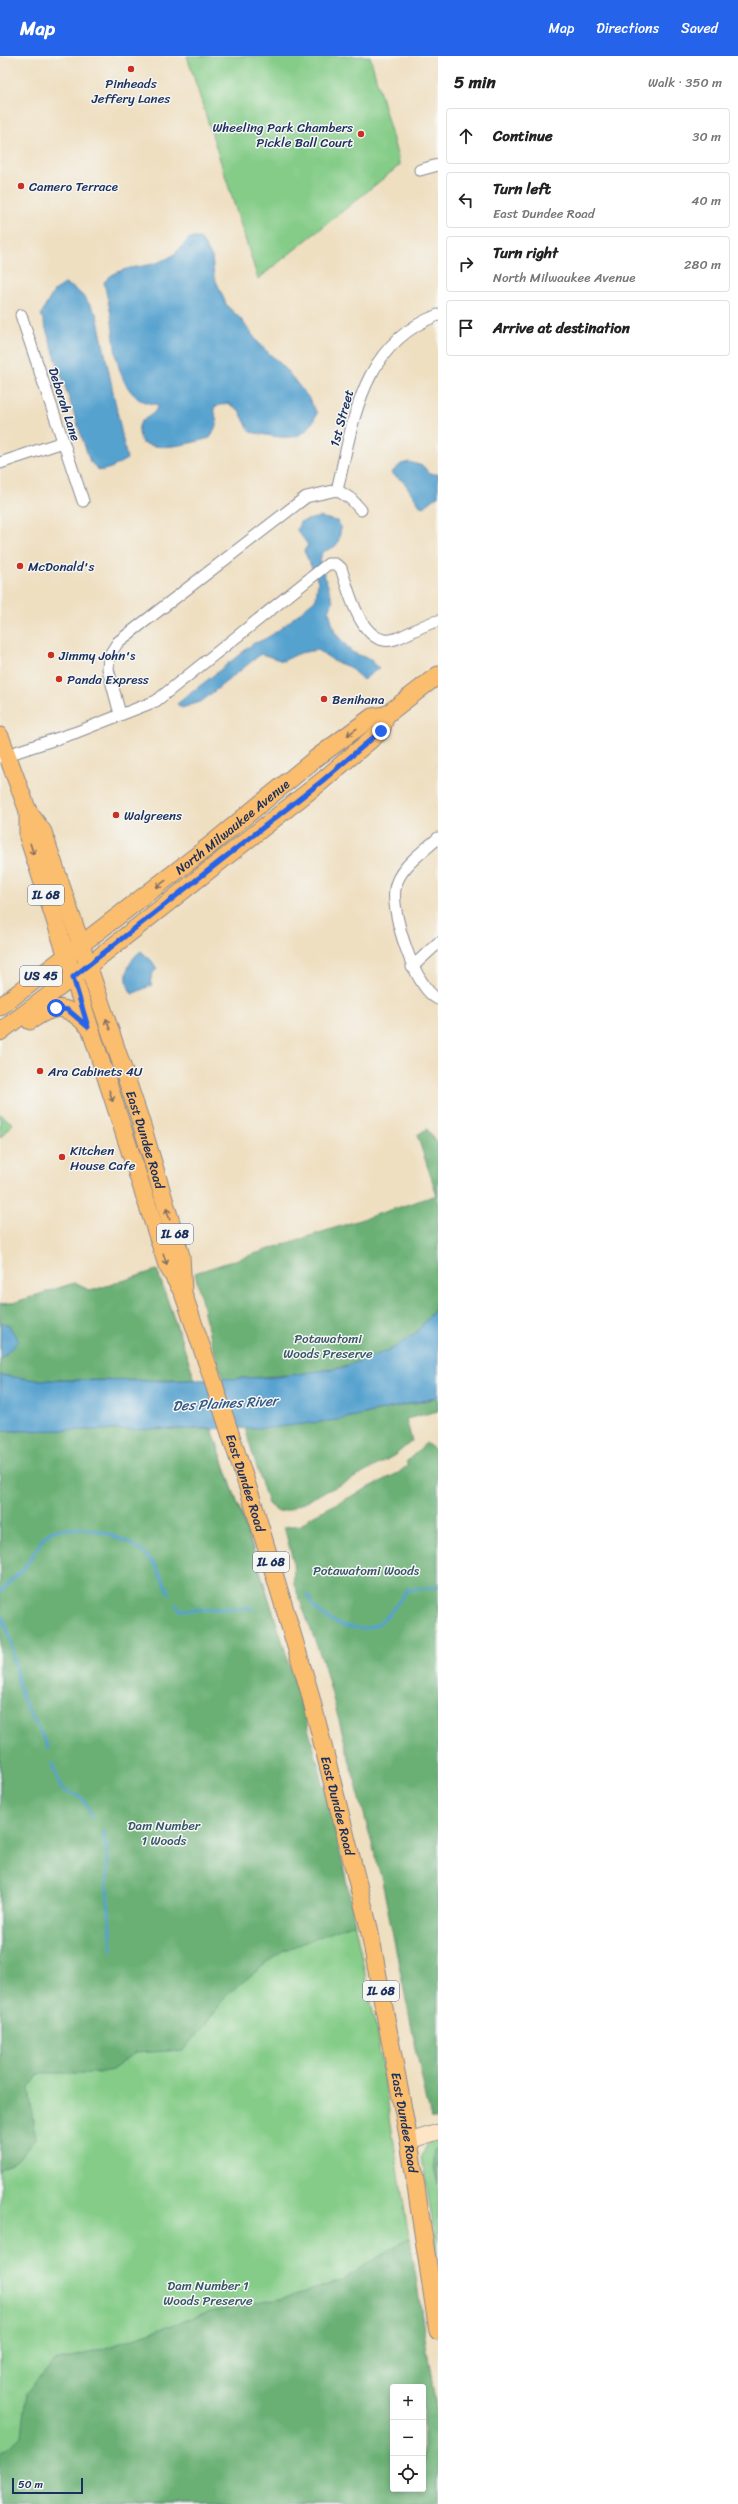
<!DOCTYPE html>
<html lang="en">
<head>
<meta charset="utf-8">
<style>
  :root { --surface:#fff; --page:#f2f2f2; --text:#222; --muted:#767676; --line:#e0e0e0; --accent:#2563eb }
  body { margin:0; font-family:Sriracha,sans-serif; background:var(--page); color:var(--text) }
  .controls { position:absolute; right:12px; bottom:12px; display:grid; overflow:hidden; border-radius:4px; box-shadow:0 2px 6px #0003 }
  .controls button { width:36px; height:36px; display:grid; place-items:center; padding:0; border:0; border-bottom:1px solid var(--line); background:var(--surface); color:var(--text); font:20px sans-serif }
  .scale { position:absolute; left:12px; bottom:10px; width:71px; box-sizing:border-box; padding-left:4px; border:2px solid #1b2f5e; border-top:0; font-size:11px; line-height:14px; white-space:nowrap; color:#1b2f5e; -webkit-text-stroke:3px #f6f6f2; paint-order:stroke }
  .stop { position:absolute; width:12px; height:12px; margin:-9px; border:3px solid #2563eb; border-radius:50%; background:#fff }
  .stop.end { background:#2563eb; border-color:#fff; box-shadow:0 1px 4px #0008 }
  .list { margin:0; padding:0; list-style:none }
  h2 { display:flex; justify-content:space-between; align-items:center; height:52px; margin:0; padding:0 16px; font-size:17px }
  h2 small { font-size:13px; font-weight:400; color:var(--muted) }
  .list li { display:grid; grid-template-columns:26px 1fr auto; gap:12px; align-items:center; box-sizing:border-box; height:56px; margin:0 8px 8px; padding:0 8px; border:1px solid var(--line); border-radius:4px }
  .list b { display:block; font-size:15px; white-space:nowrap }
  .list p { margin:0; font-size:13px; white-space:nowrap; color:var(--muted) }
  .list em { font-size:13px; font-style:normal; color:var(--muted) }
  .icon { flex:none; width:22px; height:22px; fill:none; stroke:currentColor; stroke-width:2; stroke-linecap:round; stroke-linejoin:round }
  .map { position:relative; flex:none; width:438px; height:2448px; overflow:hidden }
  header { display:flex; align-items:center; gap:24px; box-sizing:border-box; height:56px; padding:0 20px; background:var(--accent); color:#fff }
  header strong { font-size:19px }
  nav { display:flex; gap:22px; margin-inline-start:auto; font-size:14px }
  main { display:flex }
  aside { flex:1; background:var(--surface) }
  .map>svg:first-child { display:block }
  .green { fill:#84cc87; stroke:#507e72; fill-rule:evenodd }
  .forest { fill:#6bb074; stroke:#437069; fill-rule:evenodd }
  .water { fill:#57a2cf; stroke:#396896 }
  .lines { fill:none; stroke-linecap:round; stroke-linejoin:round }
  .stream { stroke:#57a2cf; stroke-width:3 }
  .street-casing { stroke:#858790; stroke-width:13 }
  .secondary-casing { stroke:#858790; stroke-width:17 }
  .primary-casing { stroke:#858790; stroke-width:19 }
  .street { stroke:#fff; stroke-width:11 }
  .secondary { stroke:#fde5c5; stroke-width:15 }
  .primary { stroke:#fbbd6e; stroke-width:17 }
  .oneway { stroke:#806f65 }
  .route { stroke:#2563eb; stroke-width:5 }
  .poi-dot { fill:#c8321e; stroke:#f6f6f2; stroke-width:1.5 }
  .labels { text-anchor:middle; stroke-width:3; stroke-linejoin:round; paint-order:stroke }
  .shield { fill:#f6f6f2; stroke:#5d6b8a; stroke-width:1 }
  .shield-label { font-size:12px; font-weight:bold; fill:#1b2f5e }
  .poi-label { font-size:13px; fill:#1b2f5e; stroke:#f6f6f2; text-anchor:start }
  .street-label { font-size:13px; fill:#1b2f5e; stroke:#f6f6f2 }
  .park-label { font-size:13px; fill:#355668; stroke:#f6f6f2 }
  .water-label { font-size:14px; font-style:italic; fill:#305786; stroke:#f6f6f2 }
</style>
</head>
<body>
<header>
<strong>Map</strong>
<nav><a>Map</a><a>Directions</a><a>Saved</a></nav>
</header>
<main>
<div class="map">
<svg width="438" height="2448" viewBox="0 0 438 2448">
  <rect width="100%" height="100%" fill="#f6f6f2"/>
  <filter id="ink" filterUnits="userSpaceOnUse"><feTurbulence type="fractalNoise" baseFrequency=".025" numOctaves="2"/><feDisplacementMap in="SourceGraphic" scale="8" xChannelSelector="R" yChannelSelector="G"/><feConvolveMatrix kernelMatrix="1 2 1 2 8 2 1 2 1" color-interpolation-filters="sRGB"/></filter>
  <filter id="wash" filterUnits="userSpaceOnUse"><feTurbulence type="fractalNoise" baseFrequency=".012" numOctaves="4" result="noise"/><feDisplacementMap in="SourceGraphic" scale="16" xChannelSelector="R" yChannelSelector="G"/><feGaussianBlur stdDeviation="0.9" result="paint"/><feColorMatrix in="noise" values="0 0 0 0 0 0 0 0 0 0 0 0 0 0 0 0 0 1.4 0 .05"/><feComposite in="paint" operator="in"/></filter>
  <g filter="url(#wash)">
    <rect width="100%" height="100%" fill="#efdfc1"/>
    <!-- green -->
    <g class="green">
      <polygon points="187,0 370,0 400,109 258,223"/>
      <polygon points="0,1058 13,1068 0,1082"/>
      <path d="M157 1214 250 1483 284 1591 314 1695 351 1850 375 1966 438 2366V2448H0V1248L13 1247 74 1227 91 1235ZM393 2331H423V2433H393Z"/>
      <path d="M438 2081V2203L422 2101C425 2091 428 2085 438 2081Z"/>
    </g>
    <!-- forest -->
    <g class="forest">
      <path d="M427 1073 438 1088C438 1131 438 1175 438 1218 438 1227 438 1244 437 1251 404 1317 287 1320 223 1323L210 1282 195 1217 437 1139 417 1079Z"/>
      <polygon points="157,1214 195,1324 36,1324 0,1319 0,1303 6,1299 9,1270 0,1266 0,1248 13,1247 74,1227 91,1235"/>
      <polygon points="438,1342 438,1355 406,1363 412,1385 395,1399 360,1419 288,1454 278,1456 268,1448 245,1372 337,1364"/>
      <path d="M212 1373C267 1535 323 1699 355 1867L282 1895 226 1939 206 1968 183 1994 135 1997 112 2014 99 2017H40L29 2032 35 2082 17 2104 0 2114V1375Z"/>
      <polygon points="426,1387 438,1396 438,2063 432,2062 427,2047 382,1825 324,1609 294,1528 293,1504 284,1471 301,1469 312,1460 398,1417 408,1409 406,1406"/>
      <polygon points="438,2090 438,2128 434,2112 434,2094"/>
      <path d="M410 2182 438 2366V2448H0V2397L22 2379 27 2337 54 2305 97 2295 209 2256 284 2242 342 2225 379 2200ZM393 2331H423V2433H393Z"/>
    </g>
    <!-- water -->
    <g class="water">
      <path d="M189 182H200L212 201 214 220 227 250 240 262 260 289 283 310 308 341 317 357C304 391 280 381 250 376L239 354 227 347 214 351 217 368 210 382C187 388 165 395 142 387 131 358 150 368 159 349 149 347 141 347 134 339 114 319 115 284 111 259 109 248 106 237 104 226 127 200 161 223 189 182Z"/>
      <path d="M65 228C80 233 88 246 97 259L127 403 111 412 100 415 90 406 41 258 54 235Z"/>
      <polygon points="409,406 423,410 430,418 438,418 438,440 424,451 420,450 404,426 391,417 401,408"/>
      <path d="M319 461 337 465 341 471C338 489 340 490 322 496L320 506 333 545 329 555 335 577 352 596 371 604 379 612 363 624 349 611 336 606 317 594 300 597 283 605 261 598 202 645 182 652 177 648 254 587C273 583 299 556 316 543L318 525 304 495 308 489 297 474 300 466Z"/>
      <path d="M141 895 152 905 157 913 153 917 150 926 152 929 132 938C122 923 127 905 141 895Z"/>
      <polygon points="438,1250 438,1341 337,1364 269,1372 0,1375 0,1319 36,1324 166,1325 276,1321 341,1312 392,1293 415,1278"/>
      <polygon points="1,1266 9,1270 19,1285 0,1303"/>
    </g>
    <g class="lines">
      <!-- stream -->
      <g class="stream">
        <polyline points="0,1537 25,1511 44,1481 52,1474 80,1472 103,1476 130,1487 145,1498 155,1509 170,1538"/>
        <path d="M307 1539C310 1544 313 1550 317 1554 330 1568 363 1579 379 1567 391 1559 399 1545 407 1534L438 1531"/>
        <polyline points="176,1549 180,1554 254,1552"/>
        <path d="M0 1556C14 1582 13 1614 23 1643 29 1660 42 1674 48 1692"/>
        <polyline points="52,1708 61,1732 83,1743 92,1761"/>
        <polyline points="103,1775 108,1802 107,1831 112,1894"/>
      </g>
    </g>
  </g>
  <g filter="url(#ink)">
    <g class="lines">
      <!-- street casing -->
      <g class="street-casing">
        <g id="street">
          <polyline points="420,114 438,109"/>
          <polyline points="21,259 83,445"/>
          <polyline points="0,407 63,386"/>
          <path d="M337 434C354 364 361 288 438 259"/>
          <polyline points="120,658 108,613 109,600 118,586 306,441 337,434 351,443 361,454"/>
          <path d="M1 701 77 676 156 645 328 508H335L341 512C348 533 362 594 395 583 410 578 423 568 438 565"/>
          <path d="M438 782C423 796 398 812 395 833 391 858 415 932 438 943"/>
          <polyline points="412,911 438,887"/>
        </g>
      </g>
      <!-- secondary casing -->
      <g class="secondary-casing">
        <polyline id="secondary" points="409,2085 438,2076"/>
      </g>
      <!-- primary casing -->
      <g class="primary-casing">
        <g id="primary">
          <path id="s1" d="M0 680 28 755 43 776 140 1063 181 1200 183 1234"/>
          <path id="s2" d="M28 755V781L167 1209 183 1237 208 1310 252 1444 309 1634 369 1872 409 2085 438 2275"/>
          <path id="s3" d="M0 951 209 790 315 703 372 661 386 659 438 619"/>
          <path d="M30 965C56 947 66 948 88 970"/>
          <polyline points="0,976 98,902 322,725 381,675 386,659"/>
        </g>
      </g>
      <!-- street -->
      <use href="#street" class="street"/>
      <!-- secondary -->
      <use href="#secondary" class="secondary"/>
      <!-- primary -->
      <use href="#primary" class="primary"/>
    </g>
    <!-- one-way arrows -->
    <defs><path id="oneway-shaft" d="M-6 0H5M1.5-3L5.5 0L1.5 3" fill="none" stroke-width="1.6" stroke-linecap="round" stroke-linejoin="round"/></defs>
    <g class="oneway">
      <use href="#oneway-shaft" transform="translate(352 676) rotate(144)"/>
      <use href="#oneway-shaft" transform="translate(32 793) rotate(72)"/>
      <use href="#oneway-shaft" transform="translate(161 828) rotate(144)"/>
      <use href="#oneway-shaft" transform="translate(108 968) rotate(-109)"/>
      <use href="#oneway-shaft" transform="translate(111 1040) rotate(72)"/>
      <use href="#oneway-shaft" transform="translate(168 1158) rotate(-107)"/>
      <use href="#oneway-shaft" transform="translate(165 1203) rotate(72)"/>
    </g>
  </g>
  <g class="lines" filter="url(#ink)">
    <!-- route -->
    <polyline class="route" points="56,952 68,954 88,971 73,921 322,725 381,675"/>
  </g>
  <!-- markers -->
  <g class="poi-dot">
    <circle cx="131" cy="13" r="4"/>
    <circle cx="361" cy="78" r="4"/>
    <circle cx="21" cy="130" r="4"/>
    <circle cx="20" cy="510" r="4"/>
    <circle cx="51" cy="599" r="4"/>
    <circle cx="59" cy="623" r="4"/>
    <circle cx="324" cy="643" r="4"/>
    <circle cx="116" cy="759" r="4"/>
    <circle cx="40" cy="1015" r="4"/>
    <circle cx="62" cy="1101" r="4"/>
  </g>
  <g class="labels">
    <!-- shield labels -->
    <g class="shield">
      <rect x="28" y="829" width="36" height="20" rx="3"/>
      <rect x="20" y="910" width="42" height="20" rx="3"/>
      <rect x="157" y="1168" width="36" height="20" rx="3"/>
      <rect x="253" y="1496" width="36" height="20" rx="3"/>
      <rect x="363" y="1925" width="36" height="20" rx="3"/>
    </g>
    <g class="shield-label">
      <text x="46" y="843">IL 68</text>
      <text x="41" y="924">US 45</text>
      <text x="175" y="1182">IL 68</text>
      <text x="271" y="1510">IL 68</text>
      <text x="381" y="1939">IL 68</text>
    </g>
    <!-- poi labels -->
    <g class="poi-label">
      <text x="131" y="32" text-anchor="middle">Pinheads<tspan x="131" dy="15">Jeffery Lanes</tspan></text>
      <text x="353" y="76" text-anchor="end">Wheeling Park Chambers<tspan x="353" dy="15">Pickle Ball Court</tspan></text>
      <text x="29" y="135">Camero Terrace</text>
      <text x="28" y="515">McDonald's</text>
      <text x="59" y="604">Jimmy John's</text>
      <text x="67" y="628">Panda Express</text>
      <text x="332" y="648">Benihana</text>
      <text x="124" y="764">Walgreens</text>
      <text x="48" y="1020">Ara Cabinets 4U</text>
      <text x="70" y="1099">Kitchen<tspan x="70" dy="15">House Cafe</tspan></text>
    </g>
    <!-- street labels -->
    <g class="street-label">
      <text transform="translate(65 348) rotate(72)" y="5">Deborah Lane</text>
      <text transform="translate(341 362) rotate(-75)" y="5">1st Street</text>
      <text dy="5" stroke="none"><textPath href="#s3" startOffset="294">North Milwaukee Avenue</textPath></text>
      <text dy="5" stroke="none"><textPath href="#s1" startOffset="430">East Dundee Road</textPath></text>
      <text dy="5" stroke="none"><textPath href="#s2" startOffset="708">East Dundee Road</textPath></text>
      <text dy="5" stroke="none"><textPath href="#s2" startOffset="1044">East Dundee Road</textPath></text>
      <text dy="5" stroke="none"><textPath href="#s2" startOffset="1368">East Dundee Road</textPath></text>
    </g>
    <!-- park labels -->
    <g class="park-label">
      <text x="328" y="1287">Potawatomi<tspan x="328" dy="15">Woods Preserve</tspan></text>
      <text x="366" y="1519">Potawatomi Woods</text>
      <text x="164" y="1774">Dam Number<tspan x="164" dy="15">1 Woods</tspan></text>
      <text x="208" y="2234">Dam Number 1<tspan x="208" dy="15">Woods Preserve</tspan></text>
    </g>
    <!-- water labels -->
    <g class="water-label">
      <text transform="translate(225 1347) rotate(-3)" y="5">Des Plaines River</text>
    </g>
  </g>
</svg>
<div class="controls">
<button>+</button>
<button>−</button>
<button><svg class="icon" aria-label="locate" viewBox="0 0 24 24"><circle cx="12" cy="12" r="6"/><path d="M12 2v4M12 18v4M2 12h4M18 12h4"/></svg></button>
</div>
<div class="scale">50 m</div>
<div class="stop" style="left:56px;top:952px"></div>
<div class="stop end" style="left:381px;top:675px"></div>
</div>
<aside>
<h2>5 min<small>Walk · 350 m</small></h2>
<ul class="list">
<li><svg class="icon" aria-label="ahead" viewBox="0 0 24 24"><path d="M12 20V5M6 11l6-6 6 6"/></svg><div><b>Continue</b></div><em>30 m</em></li>
<li><svg class="icon" aria-label="left" viewBox="0 0 24 24"><path d="M17 20v-9H6M10 6l-5 5 5 5"/></svg><div><b>Turn left</b><p>East Dundee Road</p></div><em>40 m</em></li>
<li><svg class="icon" aria-label="right" viewBox="0 0 24 24"><path d="M7 20v-9h11M14 6l5 5-5 5"/></svg><div><b>Turn right</b><p>North Milwaukee Avenue</p></div><em>280 m</em></li>
<li><svg class="icon" aria-label="arrive" viewBox="0 0 24 24"><path d="M6 21V4h12l-3 4 3 4H6"/></svg><div><b>Arrive at destination</b></div></li>
</ul>
</aside>
</main>
</body>
</html>
